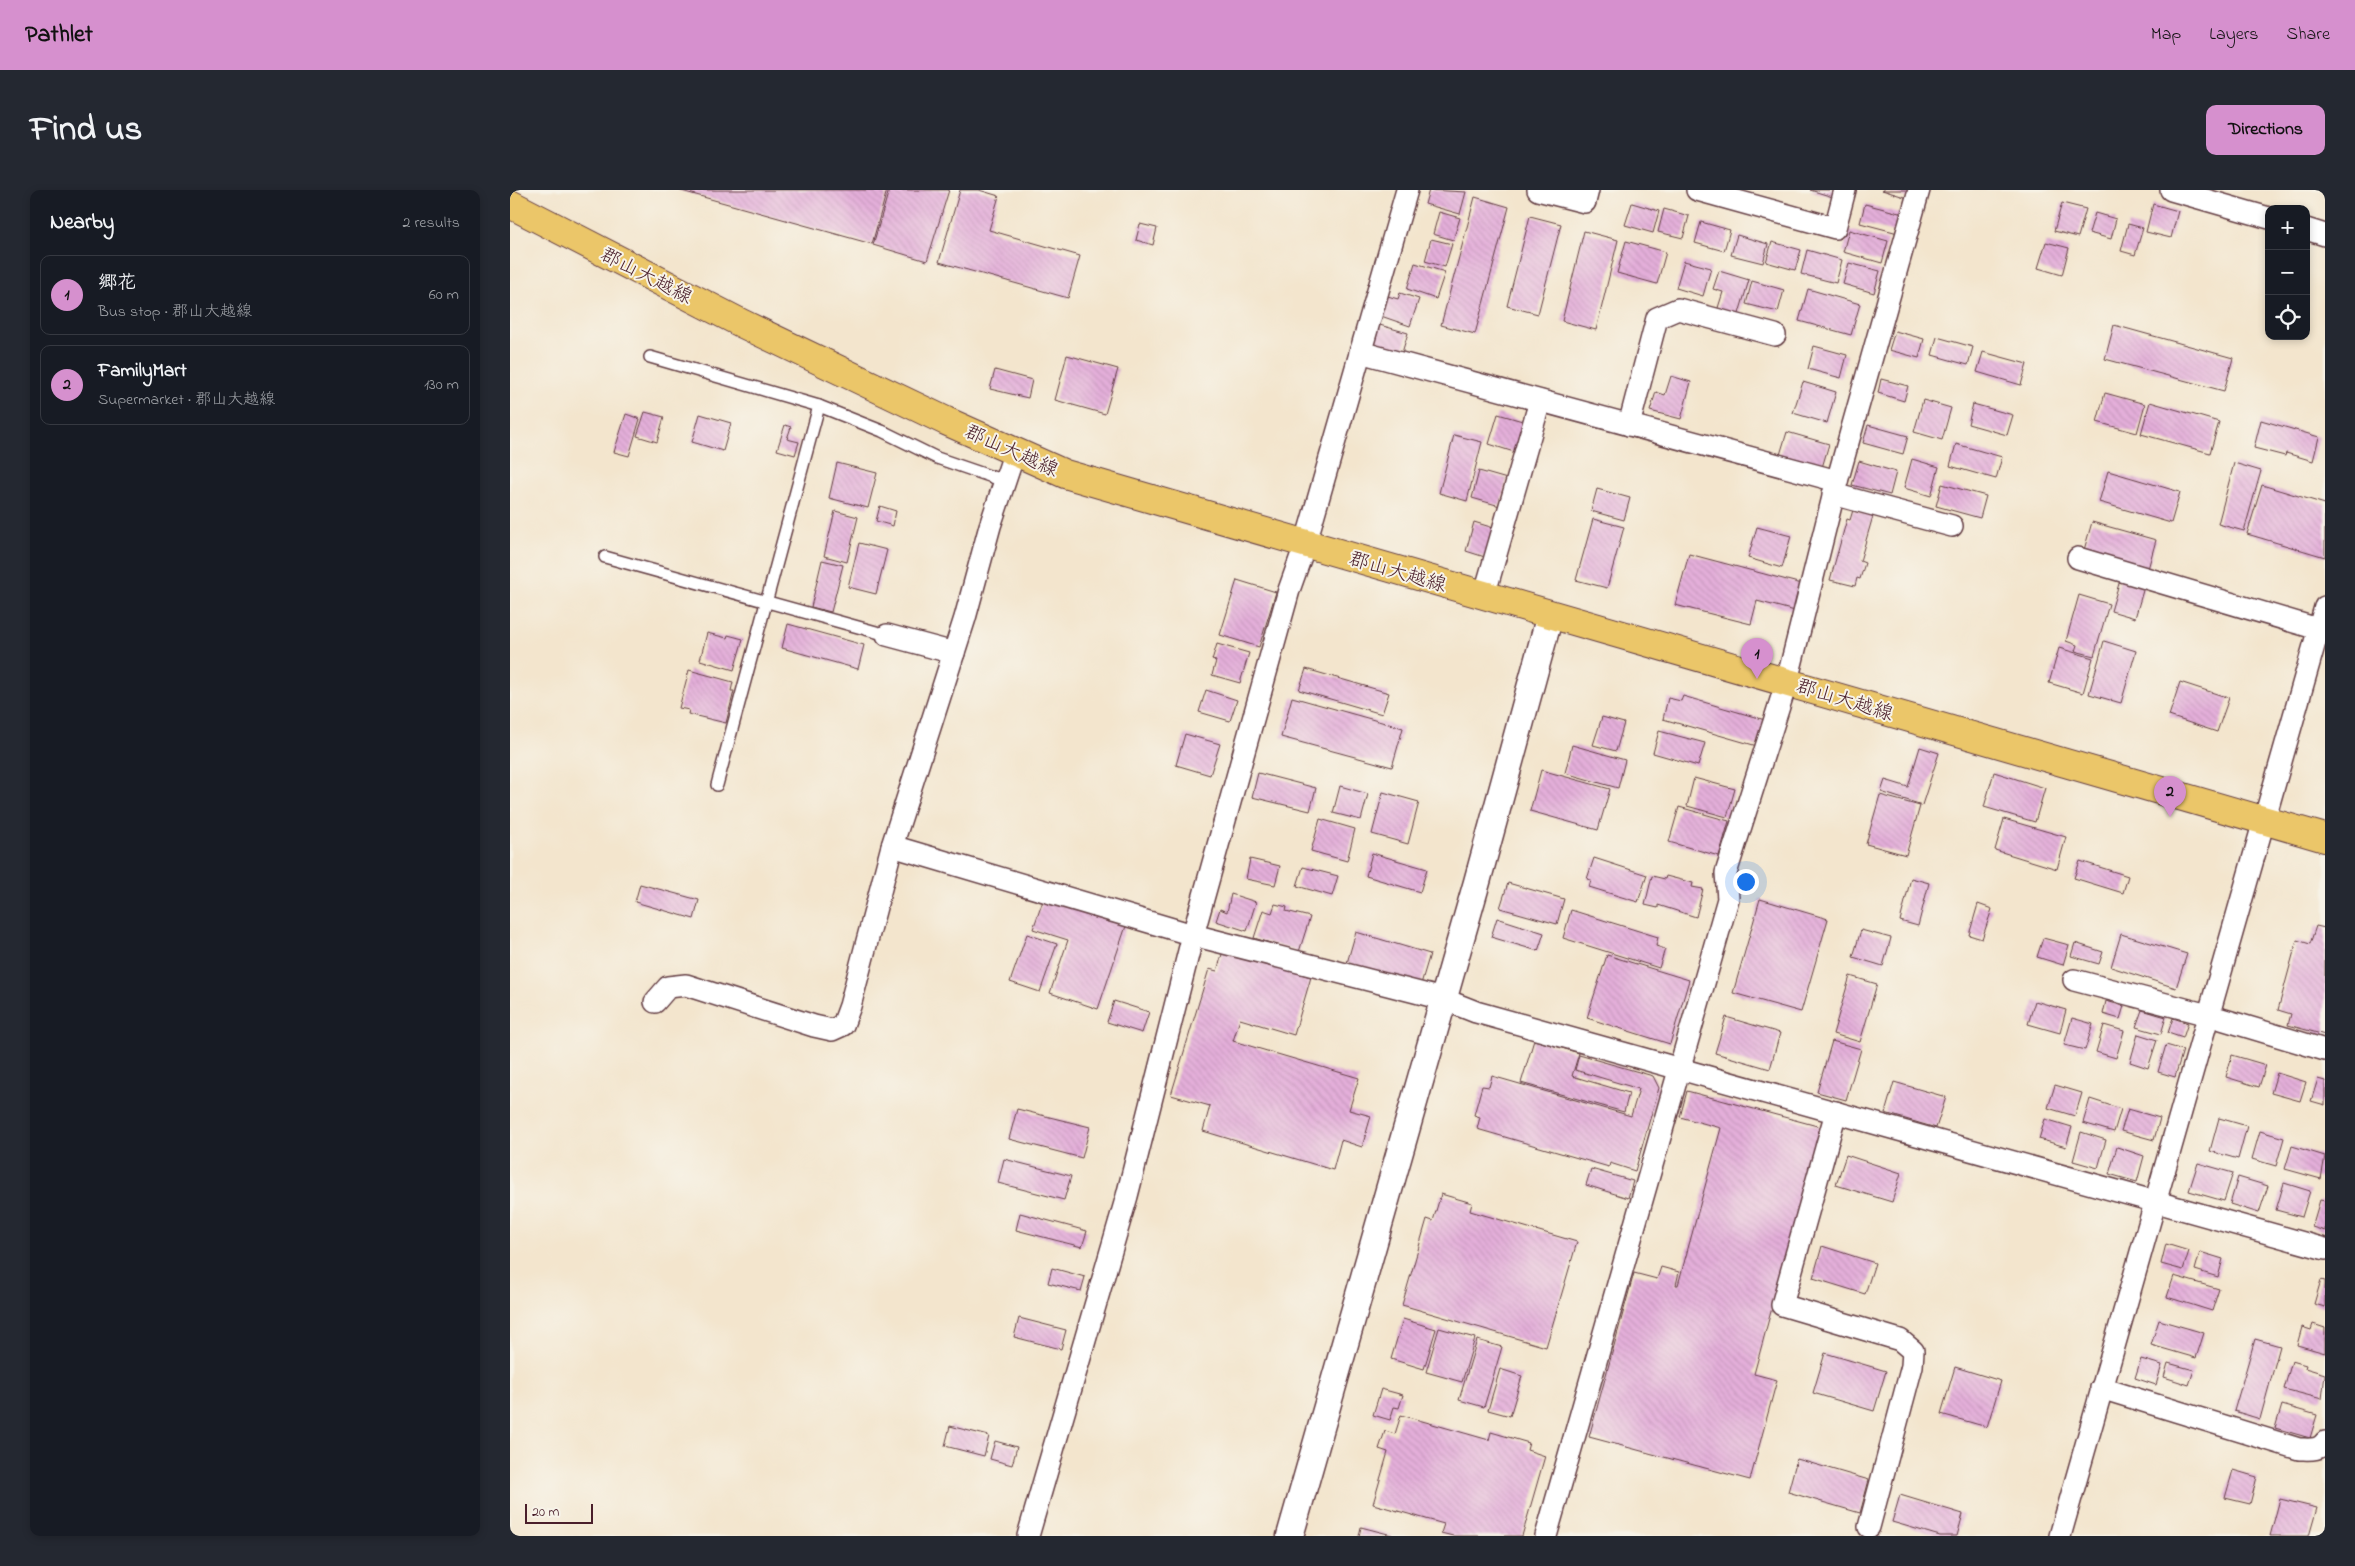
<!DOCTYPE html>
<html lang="en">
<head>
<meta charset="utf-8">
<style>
  :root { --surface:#171b24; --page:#242831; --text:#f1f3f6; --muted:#9ea1a6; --line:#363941; --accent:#d690ce }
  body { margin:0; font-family:"Indie Flower","Klee One",sans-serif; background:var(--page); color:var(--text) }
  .controls { position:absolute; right:15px; top:15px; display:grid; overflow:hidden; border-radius:10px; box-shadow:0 2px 8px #0003 }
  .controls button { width:45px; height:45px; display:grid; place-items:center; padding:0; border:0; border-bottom:1px solid var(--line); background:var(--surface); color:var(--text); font:25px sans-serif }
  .scale { position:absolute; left:15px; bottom:12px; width:68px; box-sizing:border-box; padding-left:5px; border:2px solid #4a1f2b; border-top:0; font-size:14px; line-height:18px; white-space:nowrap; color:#4a1f2b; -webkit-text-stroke:4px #f7f3e8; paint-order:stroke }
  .you { position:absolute; left:1235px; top:691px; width:18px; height:18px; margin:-12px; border:4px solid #fff; border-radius:50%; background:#1a73e8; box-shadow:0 0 0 8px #1a73e833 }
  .badge { display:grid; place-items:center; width:32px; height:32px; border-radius:50%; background:var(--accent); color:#111; font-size:16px; font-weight:700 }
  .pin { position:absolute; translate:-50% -41px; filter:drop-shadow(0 1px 2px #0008) }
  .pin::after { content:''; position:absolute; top:26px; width:18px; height:15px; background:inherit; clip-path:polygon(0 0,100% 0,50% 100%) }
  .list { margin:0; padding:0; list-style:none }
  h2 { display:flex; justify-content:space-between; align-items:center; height:65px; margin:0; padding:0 20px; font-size:21px }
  h2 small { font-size:16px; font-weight:400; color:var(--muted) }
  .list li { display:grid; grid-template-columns:32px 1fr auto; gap:15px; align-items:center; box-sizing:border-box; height:80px; margin:0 10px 10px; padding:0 10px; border:1px solid var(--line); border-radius:10px }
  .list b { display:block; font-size:19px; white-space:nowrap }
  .list p { margin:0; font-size:16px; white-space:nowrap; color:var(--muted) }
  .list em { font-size:16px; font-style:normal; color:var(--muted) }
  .icon { flex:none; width:28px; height:28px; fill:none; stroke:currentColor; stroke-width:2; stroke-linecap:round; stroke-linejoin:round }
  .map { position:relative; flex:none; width:1815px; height:1346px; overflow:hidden; border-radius:10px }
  header { display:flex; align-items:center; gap:30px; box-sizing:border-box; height:70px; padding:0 25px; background:var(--accent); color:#111 }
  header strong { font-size:24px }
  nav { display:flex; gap:28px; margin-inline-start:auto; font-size:18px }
  .intro { display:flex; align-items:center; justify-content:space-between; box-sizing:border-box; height:120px; padding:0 30px }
  h1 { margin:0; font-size:35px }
  .button { padding:12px 22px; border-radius:10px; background:var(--accent); color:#111; font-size:18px; font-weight:700 }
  main { display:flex; gap:30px; padding:0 30px }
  aside { flex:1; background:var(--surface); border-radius:10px; box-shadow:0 2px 8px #0003 }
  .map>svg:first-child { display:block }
  .building { fill:url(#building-back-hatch) }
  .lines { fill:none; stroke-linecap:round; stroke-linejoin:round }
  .service-casing { stroke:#633d43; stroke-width:14 }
  .minor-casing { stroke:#633d43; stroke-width:24 }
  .tertiary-casing { stroke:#633d43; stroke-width:29 }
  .primary-casing { stroke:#633d43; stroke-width:30 }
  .service { stroke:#fff; stroke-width:11 }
  .minor { stroke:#fff; stroke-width:21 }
  .tertiary { stroke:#fff; stroke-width:26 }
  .primary { stroke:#ebc669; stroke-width:28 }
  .labels { text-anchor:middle; stroke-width:4; stroke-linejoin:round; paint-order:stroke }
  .street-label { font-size:20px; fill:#4a1f2b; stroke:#f7f3e8 }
</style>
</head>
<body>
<header>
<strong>Pathlet</strong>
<nav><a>Map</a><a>Layers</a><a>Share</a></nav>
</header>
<div class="intro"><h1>Find us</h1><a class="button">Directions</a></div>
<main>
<aside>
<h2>Nearby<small>2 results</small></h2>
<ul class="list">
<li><span class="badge">1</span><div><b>郷花</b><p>Bus stop · 郡山大越線</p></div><em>60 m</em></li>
<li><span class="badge">2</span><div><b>FamilyMart</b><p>Supermarket · 郡山大越線</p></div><em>130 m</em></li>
</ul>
</aside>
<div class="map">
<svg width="1815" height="1346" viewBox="0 0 1815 1346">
  <defs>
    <pattern id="building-back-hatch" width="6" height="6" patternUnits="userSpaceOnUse" patternTransform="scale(1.25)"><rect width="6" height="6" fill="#e4afda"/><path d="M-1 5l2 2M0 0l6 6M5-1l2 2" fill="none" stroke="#c596bb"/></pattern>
  </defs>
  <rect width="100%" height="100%" fill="#f7f3e8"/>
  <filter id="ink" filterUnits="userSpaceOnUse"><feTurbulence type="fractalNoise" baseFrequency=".02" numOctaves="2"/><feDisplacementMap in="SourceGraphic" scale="10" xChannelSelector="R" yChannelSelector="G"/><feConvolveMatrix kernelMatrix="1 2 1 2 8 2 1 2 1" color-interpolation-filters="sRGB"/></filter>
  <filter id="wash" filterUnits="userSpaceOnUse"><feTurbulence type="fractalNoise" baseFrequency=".0096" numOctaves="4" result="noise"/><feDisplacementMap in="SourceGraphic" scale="20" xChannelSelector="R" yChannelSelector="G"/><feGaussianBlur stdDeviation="1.12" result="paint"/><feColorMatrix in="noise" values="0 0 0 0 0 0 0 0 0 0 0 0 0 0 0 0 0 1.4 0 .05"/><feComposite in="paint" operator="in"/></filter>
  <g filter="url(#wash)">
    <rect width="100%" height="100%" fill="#f3e5cd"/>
    <g id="blocks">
      <!-- building -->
      <g class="building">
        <polygon points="168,0 377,0 362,54"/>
        <polygon points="379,0 439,0 417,71 363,55"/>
        <polygon points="450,0 469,0 489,6 479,40 570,66 558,108 429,72"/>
        <polygon points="919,0 956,2 950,24 915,14"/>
        <polygon points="1300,0 1328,0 1326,8"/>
        <polygon points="1372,0 1403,0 1401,9"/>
        <polygon points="965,7 999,17 965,144 931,135"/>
        <polygon points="1122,13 1149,21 1143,43 1115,35"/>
        <polygon points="1552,13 1576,19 1568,47 1544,41"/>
        <polygon points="1355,14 1393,24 1388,43 1350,33"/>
        <polygon points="1643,14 1668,21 1661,48 1636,42"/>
        <polygon points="1154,19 1179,26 1173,48 1148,42"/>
        <polygon points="929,22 950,28 943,50 923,44"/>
        <polygon points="1585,23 1606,29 1601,49 1579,43"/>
        <polygon points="1020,26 1051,34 1028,124 997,116"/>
        <polygon points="1191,32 1220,40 1214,61 1185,53"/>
        <polygon points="630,34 647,38 643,55 626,50"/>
        <polygon points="1618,34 1633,38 1625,65 1611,61"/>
        <polygon points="1339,40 1378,51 1372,73 1333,62"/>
        <polygon points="1074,41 1108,50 1086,140 1052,131"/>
        <polygon points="1227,45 1258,54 1253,73 1221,65"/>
        <polygon points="921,49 942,54 935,77 915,71"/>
        <polygon points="1116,51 1156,62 1147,94 1107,83"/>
        <polygon points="1262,52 1291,60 1285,80 1256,72"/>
        <polygon points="1536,52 1559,58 1552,85 1528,78"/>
        <polygon points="1297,60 1332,70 1326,93 1291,84"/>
        <polygon points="1174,71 1201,78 1193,106 1166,98"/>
        <polygon points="905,73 935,82 926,109 897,99"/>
        <polygon points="1339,73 1370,81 1364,103 1333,94"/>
        <polygon points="1209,81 1239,90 1228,127 1207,121 1213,102 1203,99"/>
        <polygon points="1242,91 1274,100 1268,122 1236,114"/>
        <polygon points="1298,99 1350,114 1341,145 1289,131"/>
        <polygon points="890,103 909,109 900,136 868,125 874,105 888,109"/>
        <polygon points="866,134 898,143 891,166 860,154"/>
        <polygon points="1604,135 1723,168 1714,201 1595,169"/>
        <polygon points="1385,141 1414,149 1409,168 1379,160"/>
        <polygon points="1427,147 1463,157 1458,175 1422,165"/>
        <polygon points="1304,156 1337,165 1331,188 1298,179"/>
        <polygon points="1473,162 1517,174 1511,195 1467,182"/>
        <polygon points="557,165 608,179 595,224 545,210"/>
        <polygon points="485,180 522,190 518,208 480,199"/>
        <polygon points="1161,186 1181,192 1171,229 1140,221 1146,202 1155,205"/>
        <polygon points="1371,189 1398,196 1394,211 1368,203"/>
        <polygon points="1293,192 1326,202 1317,233 1283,223"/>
        <polygon points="1595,203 1635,214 1627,243 1587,232"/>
        <polygon points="1413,210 1441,218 1432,250 1404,242"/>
        <polygon points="1640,212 1709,232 1700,263 1631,244"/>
        <polygon points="1463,214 1503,225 1497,245 1458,234"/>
        <polygon points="135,222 154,227 147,252 127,246"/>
        <polygon points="116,224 130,229 119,266 104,262"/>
        <polygon points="190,224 221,233 213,261 182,252"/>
        <polygon points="988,224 1016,232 1007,263 979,254"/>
        <polygon points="1751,230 1809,247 1803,271 1776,263 1775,266 1744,258"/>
        <polygon points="275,235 281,237 277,249 289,252 285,265 267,260"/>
        <polygon points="1358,235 1398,246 1393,264 1353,253"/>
        <polygon points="1277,242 1319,254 1311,281 1269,268"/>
        <polygon points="944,245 972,252 957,311 929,303"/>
        <polygon points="1446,254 1492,267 1486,289 1440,276"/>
        <polygon points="1402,269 1429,277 1421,306 1394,298"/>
        <polygon points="1349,271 1386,282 1380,305 1342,295"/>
        <polygon points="327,273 367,283 358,318 319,308"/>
        <polygon points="1724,273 1751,281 1734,341 1708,334"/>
        <polygon points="969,281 997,289 990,316 962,308"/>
        <polygon points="1598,281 1670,302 1661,333 1589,312"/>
        <polygon points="1432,294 1476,306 1470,328 1426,316"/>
        <polygon points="1752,295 1815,314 1815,367 1737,344"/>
        <polygon points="1087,299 1120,308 1114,330 1081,321"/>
        <polygon points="370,316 386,321 383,336 366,331"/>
        <polygon points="1343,320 1363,326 1350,371 1355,373 1350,389 1347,388 1345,396 1320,390 1337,329 1340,330"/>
        <polygon points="325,321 348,327 337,372 314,366"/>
        <polygon points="1083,329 1114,337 1097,398 1066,390"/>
        <polygon points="964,332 987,339 978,368 956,361"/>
        <polygon points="1582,332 1646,350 1638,379 1574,360"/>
        <polygon points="1247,337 1281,346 1272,378 1238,368"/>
        <polygon points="349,353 377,360 366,404 338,397"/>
        <polygon points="1179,364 1292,394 1285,421 1247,411 1241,434 1165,415"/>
        <polygon points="312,370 333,375 321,422 301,417"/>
        <polygon points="727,390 766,402 749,457 710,445"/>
        <polygon points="1610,390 1634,397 1625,428 1601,421"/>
        <polygon points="1569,405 1599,414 1584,466 1565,461 1567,455 1556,451"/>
        <polygon points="278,434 354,455 348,479 272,458"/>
        <polygon points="197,443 217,448 218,445 233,449 224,480 190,470"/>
        <polygon points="1594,451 1626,461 1611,513 1579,504"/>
        <polygon points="707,454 739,463 730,493 702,485 706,471 702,470"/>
        <polygon points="1549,458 1583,468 1573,503 1539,493"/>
        <polygon points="796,479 879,503 872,524 789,500"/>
        <polygon points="179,480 223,492 221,501 224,501 216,533 178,524 179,520 169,518"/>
        <polygon points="1670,492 1719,508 1707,542 1659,526"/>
        <polygon points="696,500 727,510 720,531 689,522"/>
        <polygon points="1173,506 1255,530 1247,556 1153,529 1158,508 1171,511"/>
        <polygon points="782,507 893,538 882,577 771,547"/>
        <polygon points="1092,527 1114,533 1106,561 1083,555"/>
        <polygon points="1149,541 1195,553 1188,576 1143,563"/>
        <polygon points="675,544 710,554 700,585 666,575"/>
        <polygon points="1062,555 1115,570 1108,598 1055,583"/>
        <polygon points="1410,557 1429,563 1412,615 1371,602 1375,590 1398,597"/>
        <polygon points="1031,580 1100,599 1088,640 1020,621"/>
        <polygon points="1484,582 1535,598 1525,632 1474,617"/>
        <polygon points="748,583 806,598 800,621 742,607"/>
        <polygon points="1184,588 1225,599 1217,627 1177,616"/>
        <polygon points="830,596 858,604 851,630 823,623"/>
        <polygon points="873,602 909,612 898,654 862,644"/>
        <polygon points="1370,605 1410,616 1396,665 1356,654"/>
        <polygon points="1169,617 1219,631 1209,666 1159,652"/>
        <polygon points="810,629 845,639 837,671 801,661"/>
        <polygon points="1494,629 1556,647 1547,679 1485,660"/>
        <polygon points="862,663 917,679 910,702 856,686"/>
        <polygon points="1084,668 1137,685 1128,712 1079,697 1081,690 1077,689"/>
        <polygon points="740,669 770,676 765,695 736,689"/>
        <polygon points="1570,671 1618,686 1613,703 1564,688"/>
        <polygon points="793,677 828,686 822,706 787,696"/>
        <polygon points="1142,686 1155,689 1156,686 1183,693 1182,697 1193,699 1186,727 1148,715 1148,718 1135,715"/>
        <polygon points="1401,688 1419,693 1408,736 1390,731"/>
        <polygon points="998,693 1054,709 1047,734 990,718"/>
        <polygon points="130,694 189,710 184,729 125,712"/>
        <polygon points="721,704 746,712 737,741 706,731 710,719 717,722"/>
        <polygon points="534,708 616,736 588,819 540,803 558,750 523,739"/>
        <polygon points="1250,709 1318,729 1291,822 1223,803"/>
        <polygon points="765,714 777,717 776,721 800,727 789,762 744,748 753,720 762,723"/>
        <polygon points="1468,714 1482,719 1472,749 1459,745"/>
        <polygon points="1061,720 1148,747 1146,756 1155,759 1149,778 1053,748"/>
        <polygon points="987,728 1034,743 1028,761 981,747"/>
        <polygon points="1806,736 1815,738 1815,845 1778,835 1781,824 1768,820 1787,750 1800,754"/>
        <polygon points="1351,740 1381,748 1373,776 1343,767"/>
        <polygon points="846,742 920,764 911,794 837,773"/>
        <polygon points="517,744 547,754 530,802 500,792"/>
        <polygon points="1611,744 1677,764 1666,798 1601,777"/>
        <polygon points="1533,748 1559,755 1553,775 1527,767"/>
        <polygon points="1565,753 1593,762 1589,774 1561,766"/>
        <polygon points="713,761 801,787 784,845 730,829 723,851 849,888 839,920 861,926 852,957 831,950 823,980 693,941 700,916 661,905 699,779 707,781"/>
        <polygon points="1097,765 1179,790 1160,854 1077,828"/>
        <polygon points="1340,786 1367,794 1350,852 1323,844"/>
        <polygon points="604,811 639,822 632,843 597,832"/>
        <polygon points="1525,811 1556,820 1550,843 1518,834"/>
        <polygon points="1596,811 1614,816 1610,829 1593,824"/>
        <polygon points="1632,820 1656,827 1651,844 1626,837"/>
        <polygon points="1216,827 1270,843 1260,879 1205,863"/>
        <polygon points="1562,828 1583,834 1575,860 1554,855"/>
        <polygon points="1663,828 1678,833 1673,848 1658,843"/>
        <polygon points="1594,835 1614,841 1606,868 1586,862"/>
        <polygon points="1628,844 1647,850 1638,878 1620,872"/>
        <polygon points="1024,850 1069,863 1062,886 1119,903 1114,922 1011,893"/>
        <polygon points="1322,851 1351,859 1336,910 1307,902"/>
        <polygon points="1656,855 1673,860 1665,887 1648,882"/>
        <polygon points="1069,865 1143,886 1149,898 1125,981 1100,973 1099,977 967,939 970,927 964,925 972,896 979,897 982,886 1121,926 1129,899 1065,880"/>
        <polygon points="1722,865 1756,875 1749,897 1716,887"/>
        <polygon points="1767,883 1796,892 1790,911 1761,903"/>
        <polygon points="1808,889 1815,891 1815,915 1801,911"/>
        <polygon points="1384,892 1436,907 1426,938 1375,923"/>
        <polygon points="1545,895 1572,903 1565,926 1538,918"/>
        <polygon points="1177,901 1311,937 1244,1184 1267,1190 1240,1290 1079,1247 1124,1083 1147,1089 1151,1077 1169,1082 1166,1095 1168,1095 1211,938 1170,927"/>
        <polygon points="1580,909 1611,919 1604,942 1573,933"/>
        <polygon points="507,919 580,937 572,968 499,949"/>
        <polygon points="1618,919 1650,928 1644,950 1611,941"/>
        <polygon points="1709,928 1737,936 1728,969 1700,961"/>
        <polygon points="1535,929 1562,937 1556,957 1529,949"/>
        <polygon points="1750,941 1774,948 1766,976 1742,969"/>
        <polygon points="1571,942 1596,950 1588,978 1563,971"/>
        <polygon points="1782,956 1815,966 1811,989 1775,979"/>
        <polygon points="1607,957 1634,966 1627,992 1599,984"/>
        <polygon points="1336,965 1391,983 1382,1012 1326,995"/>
        <polygon points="494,969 561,986 554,1010 488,993"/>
        <polygon points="1688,973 1723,983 1714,1011 1679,1001"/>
        <polygon points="1081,979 1123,991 1118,1008 1076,995"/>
        <polygon points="1728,987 1758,996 1749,1023 1720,1014"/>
        <polygon points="1774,993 1800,1001 1792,1027 1766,1020"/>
        <polygon points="931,1004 962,1013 960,1021 1067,1052 1036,1157 892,1115 917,1029 923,1031"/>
        <polygon points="1810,1010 1815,1011 1815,1041 1802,1037"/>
        <polygon points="510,1023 577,1041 572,1057 506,1040"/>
        <polygon points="1656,1054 1679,1061 1673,1080 1651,1074"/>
        <polygon points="1312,1056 1365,1073 1355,1104 1303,1088"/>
        <polygon points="1690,1062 1713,1069 1708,1087 1685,1080"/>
        <polygon points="542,1078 575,1087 571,1101 538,1093"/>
        <polygon points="1664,1086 1709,1099 1702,1121 1657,1107"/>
        <polygon points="1811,1090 1815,1091 1815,1117 1804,1114"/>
        <polygon points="509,1128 556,1140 551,1159 504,1147"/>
        <polygon points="893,1129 926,1139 914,1179 881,1169"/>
        <polygon points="1649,1130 1694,1143 1686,1168 1641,1155"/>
        <polygon points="1803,1134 1815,1138 1815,1163 1787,1155 1792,1137 1801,1140"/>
        <polygon points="929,1138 965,1148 952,1192 916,1182"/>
        <polygon points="1745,1149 1770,1156 1750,1229 1724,1221"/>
        <polygon points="967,1150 992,1157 974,1217 949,1210"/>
        <polygon points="1315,1163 1376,1181 1364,1221 1303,1203"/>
        <polygon points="1631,1169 1652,1175 1646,1195 1625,1188"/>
        <polygon points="1782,1171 1796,1175 1795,1178 1815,1184 1812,1209 1774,1199"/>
        <polygon points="1658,1173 1684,1180 1679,1195 1654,1187"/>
        <polygon points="1445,1177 1491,1191 1477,1237 1431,1224"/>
        <polygon points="990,1179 1012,1186 1000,1226 978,1220"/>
        <polygon points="871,1199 893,1205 889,1218 884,1217 880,1230 863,1225"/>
        <polygon points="1772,1215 1807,1225 1800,1248 1765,1238"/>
        <polygon points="891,1225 979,1250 981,1242 1019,1253 1017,1260 1035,1266 1012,1346 943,1346 931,1343 934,1334 863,1314 878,1262 869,1259 875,1241 885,1244"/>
        <polygon points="440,1236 479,1246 474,1266 435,1256"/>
        <polygon points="485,1251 507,1257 502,1275 480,1269"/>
        <polygon points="1287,1269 1359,1290 1350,1323 1278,1302"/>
        <polygon points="1723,1280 1747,1287 1740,1314 1715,1308"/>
        <polygon points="1390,1305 1453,1324 1447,1346 1430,1346 1382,1332"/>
        <polygon points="1770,1309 1807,1318 1799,1346 1760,1346"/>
        <polygon points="851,1337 882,1345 882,1346 849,1346"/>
      </g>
    </g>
  </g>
  <g filter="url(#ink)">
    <use href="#blocks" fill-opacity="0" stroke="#633d43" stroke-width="1"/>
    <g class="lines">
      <!-- service casing -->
      <g class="service-casing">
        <g id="service">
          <polyline points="140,167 309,216 372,241 427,268 494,291"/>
          <polyline points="95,367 377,445"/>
          <polyline points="207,595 309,216"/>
        </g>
      </g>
      <!-- minor casing -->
      <g class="minor-casing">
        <g id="minor">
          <polyline points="1028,0 1075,12 1078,0"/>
          <polyline points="1187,0 1325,38 1335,0"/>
          <polyline points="1661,0 1759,28"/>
          <polyline points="1796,39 1815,45"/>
          <polyline points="850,162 1327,291"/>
          <polyline points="1119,235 1147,128 1168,119 1265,145"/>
          <polyline points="1323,304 1442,336"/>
          <polyline points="1568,368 1808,439"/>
          <polyline points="974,406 1030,211"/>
          <polyline points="377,445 444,463"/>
          <polyline points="382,656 455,428 480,336 505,261"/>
          <polyline points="1564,790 1698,825 1815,860"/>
          <polyline points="145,812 158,797 176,795 304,836 322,840 333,835 340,816 382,656 683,745 933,809 966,822 1815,1059"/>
          <polyline points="1326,922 1272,1115 1390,1150 1403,1161 1402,1176 1359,1337"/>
          <path d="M1591 1198 1789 1259C1799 1259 1809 1261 1815 1252"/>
          <polyline points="518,1346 617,1006 683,745 779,400 795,355 897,0"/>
          <polyline points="1036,1346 1218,709 1216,683 1277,491 1326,295 1409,0"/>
          <polyline points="1550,1346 1815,417"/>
        </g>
      </g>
      <!-- tertiary casing -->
      <g class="tertiary-casing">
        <polyline id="tertiary" points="780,1346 967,692 1040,425"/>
      </g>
      <!-- primary casing -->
      <g class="primary-casing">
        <polyline id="primary" points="0,14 233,134 436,231 555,284 1815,648"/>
      </g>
      <!-- service -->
      <use href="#service" class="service"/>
      <!-- minor -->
      <use href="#minor" class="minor"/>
      <!-- tertiary -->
      <use href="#tertiary" class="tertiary"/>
      <!-- primary -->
      <use href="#primary" class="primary"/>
    </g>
  </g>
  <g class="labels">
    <!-- street labels -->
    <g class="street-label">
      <text transform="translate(137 85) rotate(27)" y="7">郡山大越線</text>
      <text transform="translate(502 260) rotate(24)" y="7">郡山大越線</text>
      <text transform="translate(888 381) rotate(16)" y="7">郡山大越線</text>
      <text transform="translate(1335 509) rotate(17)" y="7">郡山大越線</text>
    </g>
  </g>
</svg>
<div class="controls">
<button>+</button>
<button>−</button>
<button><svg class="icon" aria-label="locate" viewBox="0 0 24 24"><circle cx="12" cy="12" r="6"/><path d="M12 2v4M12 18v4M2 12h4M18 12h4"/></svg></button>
</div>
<div class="scale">20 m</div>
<div class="you"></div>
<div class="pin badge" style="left:1247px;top:489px">1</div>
<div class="pin badge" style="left:1660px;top:627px">2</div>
</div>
</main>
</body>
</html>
